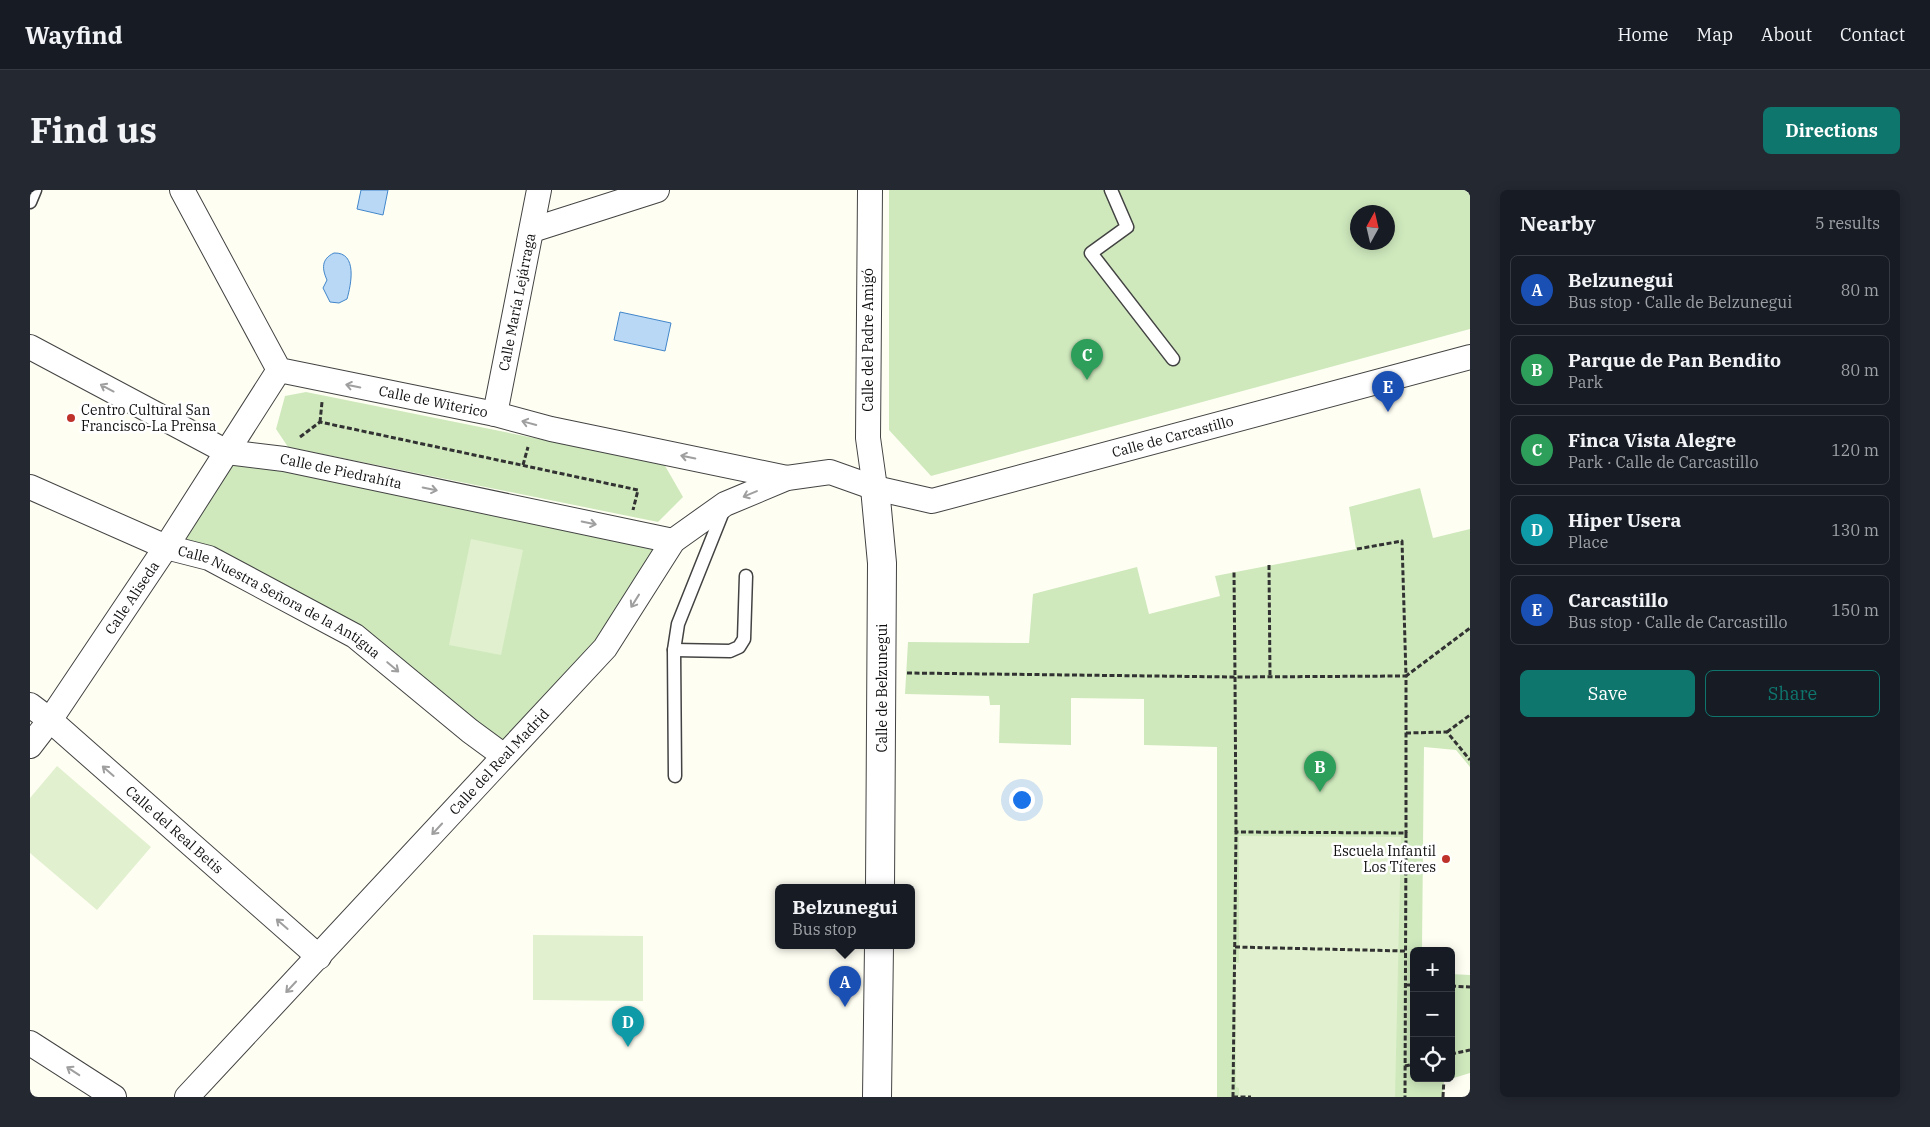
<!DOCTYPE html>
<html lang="en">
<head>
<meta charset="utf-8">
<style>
  :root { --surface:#171b24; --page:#242831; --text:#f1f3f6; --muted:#9ea1a6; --line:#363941; --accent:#0f766e }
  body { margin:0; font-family:"IBM Plex Serif",serif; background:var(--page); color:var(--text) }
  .controls { position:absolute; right:15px; bottom:15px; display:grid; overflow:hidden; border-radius:8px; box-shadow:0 2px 12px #0003 }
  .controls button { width:45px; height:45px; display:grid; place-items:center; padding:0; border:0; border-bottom:1px solid var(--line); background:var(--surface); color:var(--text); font:25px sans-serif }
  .compass { position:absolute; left:1320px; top:15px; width:45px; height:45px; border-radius:50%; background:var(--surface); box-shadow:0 2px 12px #0003; rotate:8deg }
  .you { position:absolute; left:991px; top:609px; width:18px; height:18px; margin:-12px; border:4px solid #fff; border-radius:50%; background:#1a73e8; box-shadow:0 0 0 8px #1a73e833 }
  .badge { display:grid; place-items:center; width:32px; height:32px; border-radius:50%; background:var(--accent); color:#fff; font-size:16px; font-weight:700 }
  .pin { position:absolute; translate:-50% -41px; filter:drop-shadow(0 1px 2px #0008) }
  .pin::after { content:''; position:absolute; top:26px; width:18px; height:15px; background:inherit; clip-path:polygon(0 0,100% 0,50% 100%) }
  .popup { position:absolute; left:745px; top:694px; width:140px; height:65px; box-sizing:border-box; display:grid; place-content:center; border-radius:8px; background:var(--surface); filter:drop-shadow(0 1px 4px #0005); font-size:16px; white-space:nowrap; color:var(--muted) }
  .popup b { font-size:19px; color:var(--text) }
  .popup::after { content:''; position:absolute; left:50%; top:100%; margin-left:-10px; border:10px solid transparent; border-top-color:var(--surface) }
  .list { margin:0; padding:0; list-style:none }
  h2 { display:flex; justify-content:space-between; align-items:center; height:65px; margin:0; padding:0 20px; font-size:21px }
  h2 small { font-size:16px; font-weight:400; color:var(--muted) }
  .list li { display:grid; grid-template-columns:32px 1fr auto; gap:15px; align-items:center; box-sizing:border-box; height:70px; margin:0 10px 10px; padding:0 10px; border:1px solid var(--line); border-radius:8px }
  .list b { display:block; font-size:19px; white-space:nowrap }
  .list p { margin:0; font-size:16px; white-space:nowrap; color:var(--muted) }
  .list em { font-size:16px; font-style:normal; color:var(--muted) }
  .actions { display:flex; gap:10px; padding:15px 20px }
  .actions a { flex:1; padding:11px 0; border:1px solid var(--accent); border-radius:8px; text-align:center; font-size:18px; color:var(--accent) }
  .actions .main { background:var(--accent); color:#fff }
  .icon { flex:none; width:28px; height:28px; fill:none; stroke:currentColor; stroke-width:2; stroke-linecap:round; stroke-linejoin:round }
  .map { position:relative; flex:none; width:1440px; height:907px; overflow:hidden; border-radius:8px }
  header { display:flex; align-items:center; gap:30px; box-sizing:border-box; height:70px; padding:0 25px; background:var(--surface); border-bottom:1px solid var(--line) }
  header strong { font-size:24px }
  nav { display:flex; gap:28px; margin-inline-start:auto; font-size:18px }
  .intro { display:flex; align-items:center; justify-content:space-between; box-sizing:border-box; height:120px; padding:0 30px }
  h1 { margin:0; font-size:35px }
  .button { padding:12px 22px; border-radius:8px; background:var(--accent); color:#fff; font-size:18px; font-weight:700 }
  main { display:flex; gap:30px; padding:0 30px }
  aside { flex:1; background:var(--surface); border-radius:8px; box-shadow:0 2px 12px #0003 }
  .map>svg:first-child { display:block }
  .green { fill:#cfe9bd; fill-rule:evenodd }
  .pitch { fill:#e1f0ce }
  .water { fill:#b9d8f5; stroke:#4186ca }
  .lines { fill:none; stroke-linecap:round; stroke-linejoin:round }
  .service-casing { stroke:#434343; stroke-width:15 }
  .minor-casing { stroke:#434343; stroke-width:26 }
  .tertiary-casing { stroke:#434343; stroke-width:30 }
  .path { stroke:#323232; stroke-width:3; stroke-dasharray:5 2.5; stroke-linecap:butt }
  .service { stroke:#fff; stroke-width:12 }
  .minor { stroke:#fff; stroke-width:24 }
  .tertiary { stroke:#fff; stroke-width:28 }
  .oneway { stroke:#9f9f9f }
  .poi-dot { fill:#be322a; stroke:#fff; stroke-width:2 }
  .labels { text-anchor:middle; stroke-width:5; stroke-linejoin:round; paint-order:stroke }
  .street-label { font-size:14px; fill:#101010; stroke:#fff }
  .poi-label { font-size:14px; fill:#101010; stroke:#fff; text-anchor:start }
</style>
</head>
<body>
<header>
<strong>Wayfind</strong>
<nav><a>Home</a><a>Map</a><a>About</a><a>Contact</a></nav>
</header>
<div class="intro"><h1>Find us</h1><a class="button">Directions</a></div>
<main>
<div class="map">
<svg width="1440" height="907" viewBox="0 0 1440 907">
  <rect width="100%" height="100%" fill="#fffef3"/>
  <!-- green -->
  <g class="green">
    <path d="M859 0H1440V139L901 286 859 240ZM1328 22H1358V52H1328Z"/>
    <polygon points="276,202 634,274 653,307 628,332 258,257 246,239 255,206"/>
    <polygon points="197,262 643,351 575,458 474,566 326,441 138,354"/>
    <polygon points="1390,298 1403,348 1440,339 1440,577 1426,560 1394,557 1392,761 1384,761 1384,888 1421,888 1421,784 1440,785 1440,883 1414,891 1413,907 1187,907 1187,557 1114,555 1114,509 1041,508 1041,555 969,553 970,515 960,515 959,506 875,504 878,452 999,453 1003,404 1107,377 1119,424 1190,406 1185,386 1326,359 1319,317"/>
  </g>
  <!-- pitch -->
  <g class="pitch">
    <polygon points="441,349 493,360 471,465 419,455"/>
    <polygon points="27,576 121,657 67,720 0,663 0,608"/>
    <polygon points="1209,646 1371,647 1365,907 1209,907 1209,898 1206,897 1205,773 1209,773"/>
    <polygon points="503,745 613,746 613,811 503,810"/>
  </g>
  <!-- water -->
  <g class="water">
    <polygon points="331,0 358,0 353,25 327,19"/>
    <path d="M304 63C328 62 321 95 317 109L309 113 300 112 293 98 297 90C292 79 291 69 304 63Z"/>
    <polygon points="590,122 641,133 635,161 584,150"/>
  </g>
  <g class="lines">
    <!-- service casing -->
    <g class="service-casing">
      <g id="service">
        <polyline points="1081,0 1097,37 1061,63 1143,169"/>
        <polyline points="0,12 5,0"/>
        <polyline points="644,460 700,461 709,457 714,449 716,386"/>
        <polyline points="645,586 644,460 648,434 694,319"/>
      </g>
    </g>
    <!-- minor casing -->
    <g class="minor-casing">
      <g id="minor">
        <path id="s1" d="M152 0 249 180 465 224 521 239 757 288"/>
        <polyline points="840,0 838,248 845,298"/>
        <polyline points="502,40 627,0"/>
        <path id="s2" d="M0 157 197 262 254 269 643 351"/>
        <path id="s3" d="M465 224 509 0"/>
        <path id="s4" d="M0 297 136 357 179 368 325 446 440 541 474 566"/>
        <path id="s5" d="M0 515 20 530 289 767"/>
        <path id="s6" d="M0 556 20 530 136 357 249 180"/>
        <polyline points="0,853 84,907"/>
        <path id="s7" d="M157 907 575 458 643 351 695 314 757 288 800 282 845 298 902 311 1440 167"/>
      </g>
    </g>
    <!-- tertiary casing -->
    <g class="tertiary-casing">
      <g id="tertiary">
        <polyline points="845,298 852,373 850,698"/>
        <polyline points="847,907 849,756"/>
      </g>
    </g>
    <!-- path -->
    <g class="path">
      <polyline points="290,232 292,212"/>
      <polyline points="270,247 290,232 608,300 603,320"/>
      <polyline points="493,275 498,257"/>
      <polyline points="1327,359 1372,351 1376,486 1440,438"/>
      <polyline points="1239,375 1240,487"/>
      <polyline points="877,483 1205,487 1204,382"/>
      <polyline points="1417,542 1440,525"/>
      <polyline points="1376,543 1417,542 1440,570"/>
      <polyline points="1206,642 1205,487 1376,486 1376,643"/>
      <polyline points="1205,757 1375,761"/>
      <polyline points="1375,795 1384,795"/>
      <polyline points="1421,796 1440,797"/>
      <polyline points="1421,864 1440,860"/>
      <polyline points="1375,876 1384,874"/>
      <polyline points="1203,907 1206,642 1376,643 1375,907"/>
      <polyline points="1203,907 1221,907"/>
      <polyline points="1413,907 1414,888"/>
    </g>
    <!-- service -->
    <use href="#service" class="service"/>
    <!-- minor -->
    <use href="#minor" class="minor"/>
    <!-- tertiary -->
    <use href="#tertiary" class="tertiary"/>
  </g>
  <!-- one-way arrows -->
  <defs><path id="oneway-shaft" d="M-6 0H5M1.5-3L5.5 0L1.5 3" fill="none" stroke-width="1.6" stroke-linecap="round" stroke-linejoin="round" transform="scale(1.25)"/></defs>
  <g class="oneway">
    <use href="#oneway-shaft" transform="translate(323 196) rotate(-169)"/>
    <use href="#oneway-shaft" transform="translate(77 198) rotate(-152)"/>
    <use href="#oneway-shaft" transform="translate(499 233) rotate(-165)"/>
    <use href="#oneway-shaft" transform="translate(658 267) rotate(-168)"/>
    <use href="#oneway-shaft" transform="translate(400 299) rotate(12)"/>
    <use href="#oneway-shaft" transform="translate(720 304) rotate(157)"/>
    <use href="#oneway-shaft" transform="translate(559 333) rotate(12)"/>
    <use href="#oneway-shaft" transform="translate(605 411) rotate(122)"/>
    <use href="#oneway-shaft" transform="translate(363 477) rotate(40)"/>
    <use href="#oneway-shaft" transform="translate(78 581) rotate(-139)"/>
    <use href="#oneway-shaft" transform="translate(407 639) rotate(133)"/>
    <use href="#oneway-shaft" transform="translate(252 734) rotate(-139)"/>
    <use href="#oneway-shaft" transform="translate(261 797) rotate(133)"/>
    <use href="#oneway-shaft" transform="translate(43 881) rotate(-147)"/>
  </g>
  <!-- markers -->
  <g class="poi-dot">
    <circle cx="41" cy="228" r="5"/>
    <circle cx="1416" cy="669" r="5"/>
  </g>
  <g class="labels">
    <!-- street labels -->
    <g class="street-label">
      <text dy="5" stroke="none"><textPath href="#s3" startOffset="114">Calle María Lejárraga</textPath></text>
      <text transform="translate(838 150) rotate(-90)" y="5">Calle del Padre Amigó</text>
      <text dy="5" stroke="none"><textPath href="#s1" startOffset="362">Calle de Witerico</textPath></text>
      <text dy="5" stroke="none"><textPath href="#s7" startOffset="1270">Calle de Carcastillo</textPath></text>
      <text dy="5" stroke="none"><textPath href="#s2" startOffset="339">Calle de Piedrahíta</textPath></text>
      <text dy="5" stroke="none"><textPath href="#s6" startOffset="180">Calle Aliseda</textPath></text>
      <text dy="5" stroke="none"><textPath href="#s4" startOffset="275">Calle Nuestra Señora de la Antigua</textPath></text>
      <text transform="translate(852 498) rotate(-90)" y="5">Calle de Belzunegui</text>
      <text dy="5" stroke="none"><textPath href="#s7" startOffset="458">Calle del Real Madrid</textPath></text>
      <text dy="5" stroke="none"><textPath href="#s5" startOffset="191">Calle del Real Betis</textPath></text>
    </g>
    <!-- poi labels -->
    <g class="poi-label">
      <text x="51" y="225">Centro Cultural San<tspan x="51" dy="16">Francisco-La Prensa</tspan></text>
      <text x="1406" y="666" text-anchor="end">Escuela Infantil<tspan x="1406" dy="16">Los Títeres</tspan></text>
    </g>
  </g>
</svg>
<div class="controls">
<button>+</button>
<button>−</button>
<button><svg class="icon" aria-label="locate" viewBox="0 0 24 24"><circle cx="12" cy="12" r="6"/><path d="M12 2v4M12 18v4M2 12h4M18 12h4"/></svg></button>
</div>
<svg class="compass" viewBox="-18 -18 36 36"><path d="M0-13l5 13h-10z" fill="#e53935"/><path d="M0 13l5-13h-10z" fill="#9ea1a6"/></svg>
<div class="you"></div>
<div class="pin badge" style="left:815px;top:817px;background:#1a4fb4">A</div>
<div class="popup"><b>Belzunegui</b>Bus stop</div>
<div class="pin badge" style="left:1290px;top:602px;background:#2e9e5b">B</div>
<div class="pin badge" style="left:1057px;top:190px;background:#2e9e5b">C</div>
<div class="pin badge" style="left:598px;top:857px;background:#0f9aa8">D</div>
<div class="pin badge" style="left:1358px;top:222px;background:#1a4fb4">E</div>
</div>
<aside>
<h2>Nearby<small>5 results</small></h2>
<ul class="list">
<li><span class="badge" style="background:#1a4fb4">A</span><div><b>Belzunegui</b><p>Bus stop · Calle de Belzunegui</p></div><em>80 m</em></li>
<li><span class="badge" style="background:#2e9e5b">B</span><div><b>Parque de Pan Bendito</b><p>Park</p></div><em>80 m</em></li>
<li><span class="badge" style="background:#2e9e5b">C</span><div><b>Finca Vista Alegre</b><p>Park · Calle de Carcastillo</p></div><em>120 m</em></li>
<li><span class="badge" style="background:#0f9aa8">D</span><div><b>Hiper Usera</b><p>Place</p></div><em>130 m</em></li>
<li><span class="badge" style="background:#1a4fb4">E</span><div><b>Carcastillo</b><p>Bus stop · Calle de Carcastillo</p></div><em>150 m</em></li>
</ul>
<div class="actions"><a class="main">Save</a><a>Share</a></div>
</aside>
</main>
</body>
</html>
